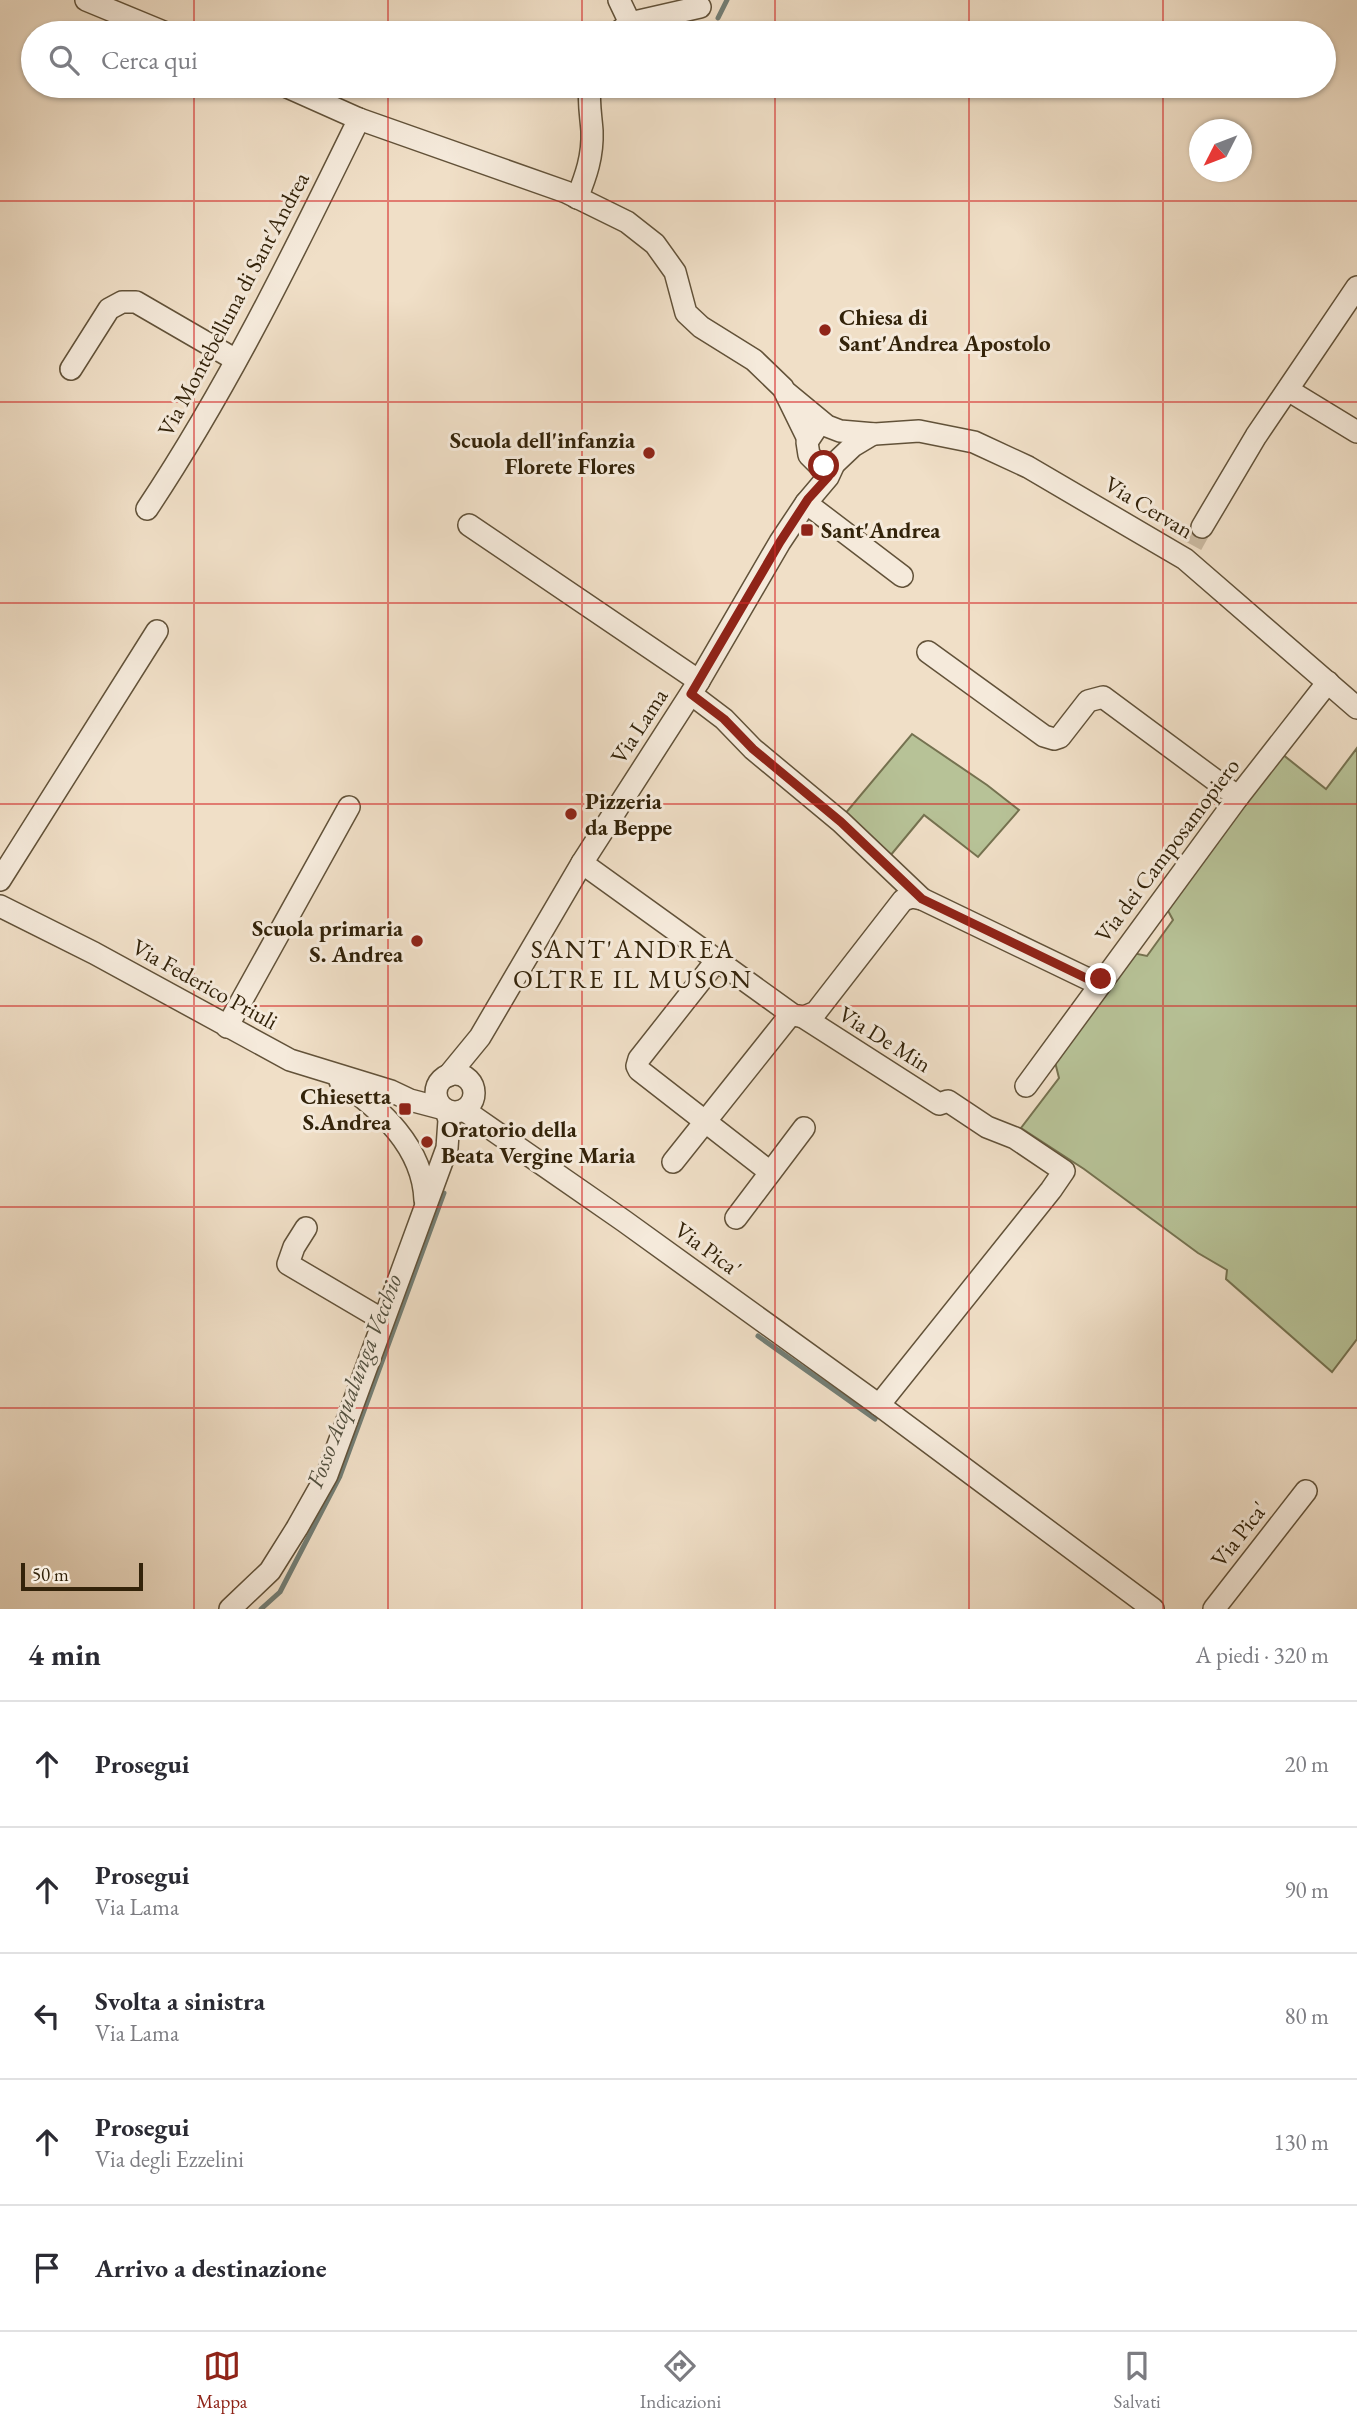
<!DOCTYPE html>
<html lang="it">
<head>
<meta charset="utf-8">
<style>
  :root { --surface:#fff; --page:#f7f7f7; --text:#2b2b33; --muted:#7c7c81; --line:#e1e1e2; --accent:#8f2418 }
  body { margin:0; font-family:"EB Garamond",serif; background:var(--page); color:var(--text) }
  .compass { position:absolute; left:1189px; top:119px; width:63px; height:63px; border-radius:50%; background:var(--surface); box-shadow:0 2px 5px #0004; rotate:228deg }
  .scale { position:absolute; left:21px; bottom:18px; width:122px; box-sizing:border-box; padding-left:7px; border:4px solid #33230a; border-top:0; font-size:19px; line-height:24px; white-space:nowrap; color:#33230a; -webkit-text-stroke:5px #f5eadb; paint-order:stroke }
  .stop { position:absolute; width:21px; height:21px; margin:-16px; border:5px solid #8f2418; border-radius:50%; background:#fff }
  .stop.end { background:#8f2418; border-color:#fff; box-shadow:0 2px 7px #0008 }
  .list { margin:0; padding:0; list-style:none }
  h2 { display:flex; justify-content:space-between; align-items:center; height:91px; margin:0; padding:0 28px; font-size:30px }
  h2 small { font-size:23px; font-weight:400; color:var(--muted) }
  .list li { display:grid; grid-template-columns:46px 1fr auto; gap:21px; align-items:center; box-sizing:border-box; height:126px; padding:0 28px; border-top:2px solid var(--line) }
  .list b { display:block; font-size:26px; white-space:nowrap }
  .list p { margin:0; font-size:23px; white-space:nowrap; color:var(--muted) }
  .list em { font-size:23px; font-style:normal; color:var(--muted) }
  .icon { flex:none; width:38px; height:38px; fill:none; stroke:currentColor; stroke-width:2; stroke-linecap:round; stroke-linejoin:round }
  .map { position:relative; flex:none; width:1357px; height:1609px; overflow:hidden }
  .search { position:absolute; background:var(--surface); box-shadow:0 2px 5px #0004; left:21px; right:21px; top:21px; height:77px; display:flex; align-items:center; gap:18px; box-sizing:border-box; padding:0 24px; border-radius:38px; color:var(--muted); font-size:26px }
  .sheet { height:721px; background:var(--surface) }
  nav { display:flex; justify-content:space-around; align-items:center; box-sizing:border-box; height:98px; border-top:2px solid var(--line); background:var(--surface); font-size:19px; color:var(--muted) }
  nav a { display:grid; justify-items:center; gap:4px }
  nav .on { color:var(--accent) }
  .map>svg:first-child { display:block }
  .green { fill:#b7c297; stroke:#757250; stroke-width:2 }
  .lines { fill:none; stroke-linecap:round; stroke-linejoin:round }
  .stream { stroke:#737e75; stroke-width:5 }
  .minor-tunnel { stroke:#cab9a1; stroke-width:21; stroke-dasharray:21 10; stroke-linecap:butt }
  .minor-casing { stroke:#625239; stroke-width:24 }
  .minor { stroke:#f5eadb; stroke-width:21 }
  .route { stroke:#8f2418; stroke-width:9 }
  .grid { fill:none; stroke:#d62828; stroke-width:2; stroke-opacity:0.55 }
  .poi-dot { fill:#8f2418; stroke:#f5eadb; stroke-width:2.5 }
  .labels { text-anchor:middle; stroke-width:6; stroke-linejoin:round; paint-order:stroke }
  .street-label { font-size:23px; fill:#33230a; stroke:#f5eadb }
  .poi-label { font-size:23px; font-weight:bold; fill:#33230a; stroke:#f5eadb; text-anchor:start }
  .water-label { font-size:24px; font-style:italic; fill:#535140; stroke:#f5eadb }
  .quarter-label { font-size:26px; letter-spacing:2px; fill:#33230a; stroke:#f5eadb }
</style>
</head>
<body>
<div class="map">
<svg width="1357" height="1609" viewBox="0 0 1357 1609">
  <rect width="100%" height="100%" fill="#f0dfc7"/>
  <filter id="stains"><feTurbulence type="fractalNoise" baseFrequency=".00286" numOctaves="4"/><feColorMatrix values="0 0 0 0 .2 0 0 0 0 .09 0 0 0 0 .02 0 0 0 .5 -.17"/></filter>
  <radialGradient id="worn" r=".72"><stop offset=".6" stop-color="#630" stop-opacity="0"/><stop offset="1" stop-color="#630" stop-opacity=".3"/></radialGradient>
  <!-- green -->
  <g class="green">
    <polygon points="912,734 987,785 1019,810 978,857 924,815 890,856 844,815"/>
    <polygon points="1357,748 1357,1339 1332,1372 1226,1279 1227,1270 1198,1253 1084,1169 1021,1128 1059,1078 1055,1062 1133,953 1147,956 1173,920 1166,907 1282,754 1326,789"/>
  </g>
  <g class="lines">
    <!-- stream -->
    <g class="stream">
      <polyline points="718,18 727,0"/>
      <polyline points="758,1336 875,1419 876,1417"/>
      <polyline points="261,1609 280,1592 340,1476 444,1193"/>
    </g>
    <!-- minor-tunnel -->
    <polyline class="minor-tunnel" points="1192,545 1202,527"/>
    <!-- minor casing -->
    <g class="minor-casing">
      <g id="minor">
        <polyline points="86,0 166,33"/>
        <polyline points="619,0 630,23"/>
        <polyline points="617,33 630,23 700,7"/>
        <polyline points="285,86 359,119 566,192 627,222 655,244 675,272 686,313 701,327 754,360 783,388 808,439"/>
        <path d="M577 198C586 176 593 156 592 131 591 116 588 101 590 86"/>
        <polyline points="71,369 109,309 122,302 136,302 236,360"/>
        <polyline points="1288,390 1357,432"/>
        <polyline points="787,393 827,426 840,431 875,434 919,431 974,442 1028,467 1185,559 1357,708"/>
        <polyline points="815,430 807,442 809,455 818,464 834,464"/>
        <polyline points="806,503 902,576"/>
        <path d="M147 509C229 386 294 252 359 119"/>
        <polyline points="469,525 699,681"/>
        <polyline points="1202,527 1256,436 1357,287"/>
        <polyline points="928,652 1044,736 1054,739 1060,737 1088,701 1103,697 1238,797"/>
        <polyline points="691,694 724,719 753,749 841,822 922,899 1088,979 1103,978"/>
        <polyline points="582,863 793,1015 804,1017 816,1012 903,900 912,897 922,899"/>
        <polyline points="0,880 157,631"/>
        <polyline points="0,906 94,953 290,1060 391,1091 410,1100 444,1109"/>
        <polyline points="717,960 639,1059 637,1066 639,1070 770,1172"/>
        <polyline points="803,1017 939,1104 948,1101 987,1127 1015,1138 1064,1171 1051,1190 879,1405"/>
        <polyline points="227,1027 349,807"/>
        <circle cx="455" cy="1093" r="19"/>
        <polyline points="448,1076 480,1037 582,863 699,681 780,542 806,503 828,477 834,464 853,446 873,434"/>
        <path d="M340 1081C381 1109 423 1147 425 1200"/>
        <polyline points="1026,1086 1238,797 1328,682"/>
        <polyline points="464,1110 624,1221 879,1405 1153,1609"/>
        <polyline points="673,1162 791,1014"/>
        <polyline points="736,1218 804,1128"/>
        <polyline points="306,1228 294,1247 288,1264 383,1320"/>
        <polyline points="230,1609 270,1571 297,1528 327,1475 447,1148 449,1120 446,1110"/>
        <polyline points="1214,1609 1306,1491"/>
      </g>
    </g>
    <!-- minor -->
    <use href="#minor" class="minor"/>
  </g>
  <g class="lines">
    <!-- route -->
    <polyline class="route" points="824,466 834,464 828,477 808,499 780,542 691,694 724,719 753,749 841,822 922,899 1088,979 1101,979"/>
  </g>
  <!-- grid -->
  <path class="grid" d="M194 0V33M388 0V33M582 0V33M775 0V33M969 0V33M1163 0V33M194 86V1609M388 86V1609M582 86V1609M775 86V1609M969 86V1609M1163 86V1609M0 201H1357M0 402H1357M0 603H1357M0 804H1357M0 1006H1357M0 1207H1357M0 1408H1357"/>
  <!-- markers -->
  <g class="poi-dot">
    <circle cx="825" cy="330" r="7"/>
    <circle cx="649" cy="453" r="7"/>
    <rect x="800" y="523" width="14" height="14" rx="3.5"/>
    <circle cx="571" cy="814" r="7"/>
    <circle cx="417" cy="941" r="7"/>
    <rect x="398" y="1102" width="14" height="14" rx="3.5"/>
    <circle cx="427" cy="1142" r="7"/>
  </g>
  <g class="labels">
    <!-- street labels -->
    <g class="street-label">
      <text transform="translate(233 304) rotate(-62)" y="8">Via Montebelluna di Sant'Andrea</text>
      <text transform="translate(1149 507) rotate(31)" y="8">Via Cervan</text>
      <text transform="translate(639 726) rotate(-57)" y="8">Via Lama</text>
      <text transform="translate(1167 850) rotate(-53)" y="8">Via dei Camposamopiero</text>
      <text transform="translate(205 984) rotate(29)" y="8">Via Federico Priuli</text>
      <text transform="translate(885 1039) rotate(32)" y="8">Via De Min</text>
      <text transform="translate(708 1249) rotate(36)" y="8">Via Pica'</text>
      <text transform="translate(1239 1534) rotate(-52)" y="8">Via Pica'</text>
    </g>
    <!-- poi labels -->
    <g class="poi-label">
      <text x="839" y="325">Chiesa di<tspan x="839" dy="26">Sant'Andrea Apostolo</tspan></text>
      <text x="635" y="448" text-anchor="end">Scuola dell'infanzia<tspan x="635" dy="26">Florete Flores</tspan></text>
      <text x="821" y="538">Sant'Andrea</text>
      <text x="585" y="809">Pizzeria<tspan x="585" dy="26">da Beppe</tspan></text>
      <text x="403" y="936" text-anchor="end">Scuola primaria<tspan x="403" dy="26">S. Andrea</tspan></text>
      <text x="391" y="1104" text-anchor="end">Chiesetta<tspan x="391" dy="26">S.Andrea</tspan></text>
      <text x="441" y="1137">Oratorio della<tspan x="441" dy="26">Beata Vergine Maria</tspan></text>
    </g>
    <!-- water labels -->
    <g class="water-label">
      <text transform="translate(354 1381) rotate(-69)" y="8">Fosso Acqualunga Vecchio</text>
    </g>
    <!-- quarter labels -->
    <g class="quarter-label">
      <text x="633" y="958">SANT'ANDREA<tspan x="633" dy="30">OLTRE IL MUSON</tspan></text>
    </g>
  </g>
  <rect width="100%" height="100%" filter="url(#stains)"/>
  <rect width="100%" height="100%" fill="url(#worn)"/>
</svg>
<svg class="compass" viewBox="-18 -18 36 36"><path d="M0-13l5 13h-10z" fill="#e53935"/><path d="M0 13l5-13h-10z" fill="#7c7c81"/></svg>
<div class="scale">50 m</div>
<div class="stop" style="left:824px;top:466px"></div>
<div class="stop end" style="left:1101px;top:979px"></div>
<div class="search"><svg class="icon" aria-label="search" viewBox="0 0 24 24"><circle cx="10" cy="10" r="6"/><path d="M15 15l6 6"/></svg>Cerca qui</div>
</div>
<section class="sheet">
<h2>4 min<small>A piedi · 320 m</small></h2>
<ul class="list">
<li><svg class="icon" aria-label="ahead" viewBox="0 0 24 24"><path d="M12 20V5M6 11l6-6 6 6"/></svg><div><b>Prosegui</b></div><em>20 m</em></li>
<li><svg class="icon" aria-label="ahead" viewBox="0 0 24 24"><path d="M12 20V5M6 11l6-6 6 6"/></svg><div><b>Prosegui</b><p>Via Lama</p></div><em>90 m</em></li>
<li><svg class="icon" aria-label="left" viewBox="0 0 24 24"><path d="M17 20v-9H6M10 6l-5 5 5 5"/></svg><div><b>Svolta a sinistra</b><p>Via Lama</p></div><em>80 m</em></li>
<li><svg class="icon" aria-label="ahead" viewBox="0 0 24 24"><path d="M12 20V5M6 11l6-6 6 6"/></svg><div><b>Prosegui</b><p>Via degli Ezzelini</p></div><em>130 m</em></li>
<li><svg class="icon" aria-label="arrive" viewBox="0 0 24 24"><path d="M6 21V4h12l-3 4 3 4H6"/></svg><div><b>Arrivo a destinazione</b></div></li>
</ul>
</section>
<nav>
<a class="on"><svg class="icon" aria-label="map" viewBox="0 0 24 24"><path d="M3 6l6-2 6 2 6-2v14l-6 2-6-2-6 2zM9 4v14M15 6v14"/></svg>Mappa</a>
<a><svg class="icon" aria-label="directions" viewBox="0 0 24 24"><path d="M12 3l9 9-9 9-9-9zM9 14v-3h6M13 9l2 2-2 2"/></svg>Indicazioni</a>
<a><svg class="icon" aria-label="saved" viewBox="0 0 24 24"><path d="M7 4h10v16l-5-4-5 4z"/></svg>Salvati</a>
</nav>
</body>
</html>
